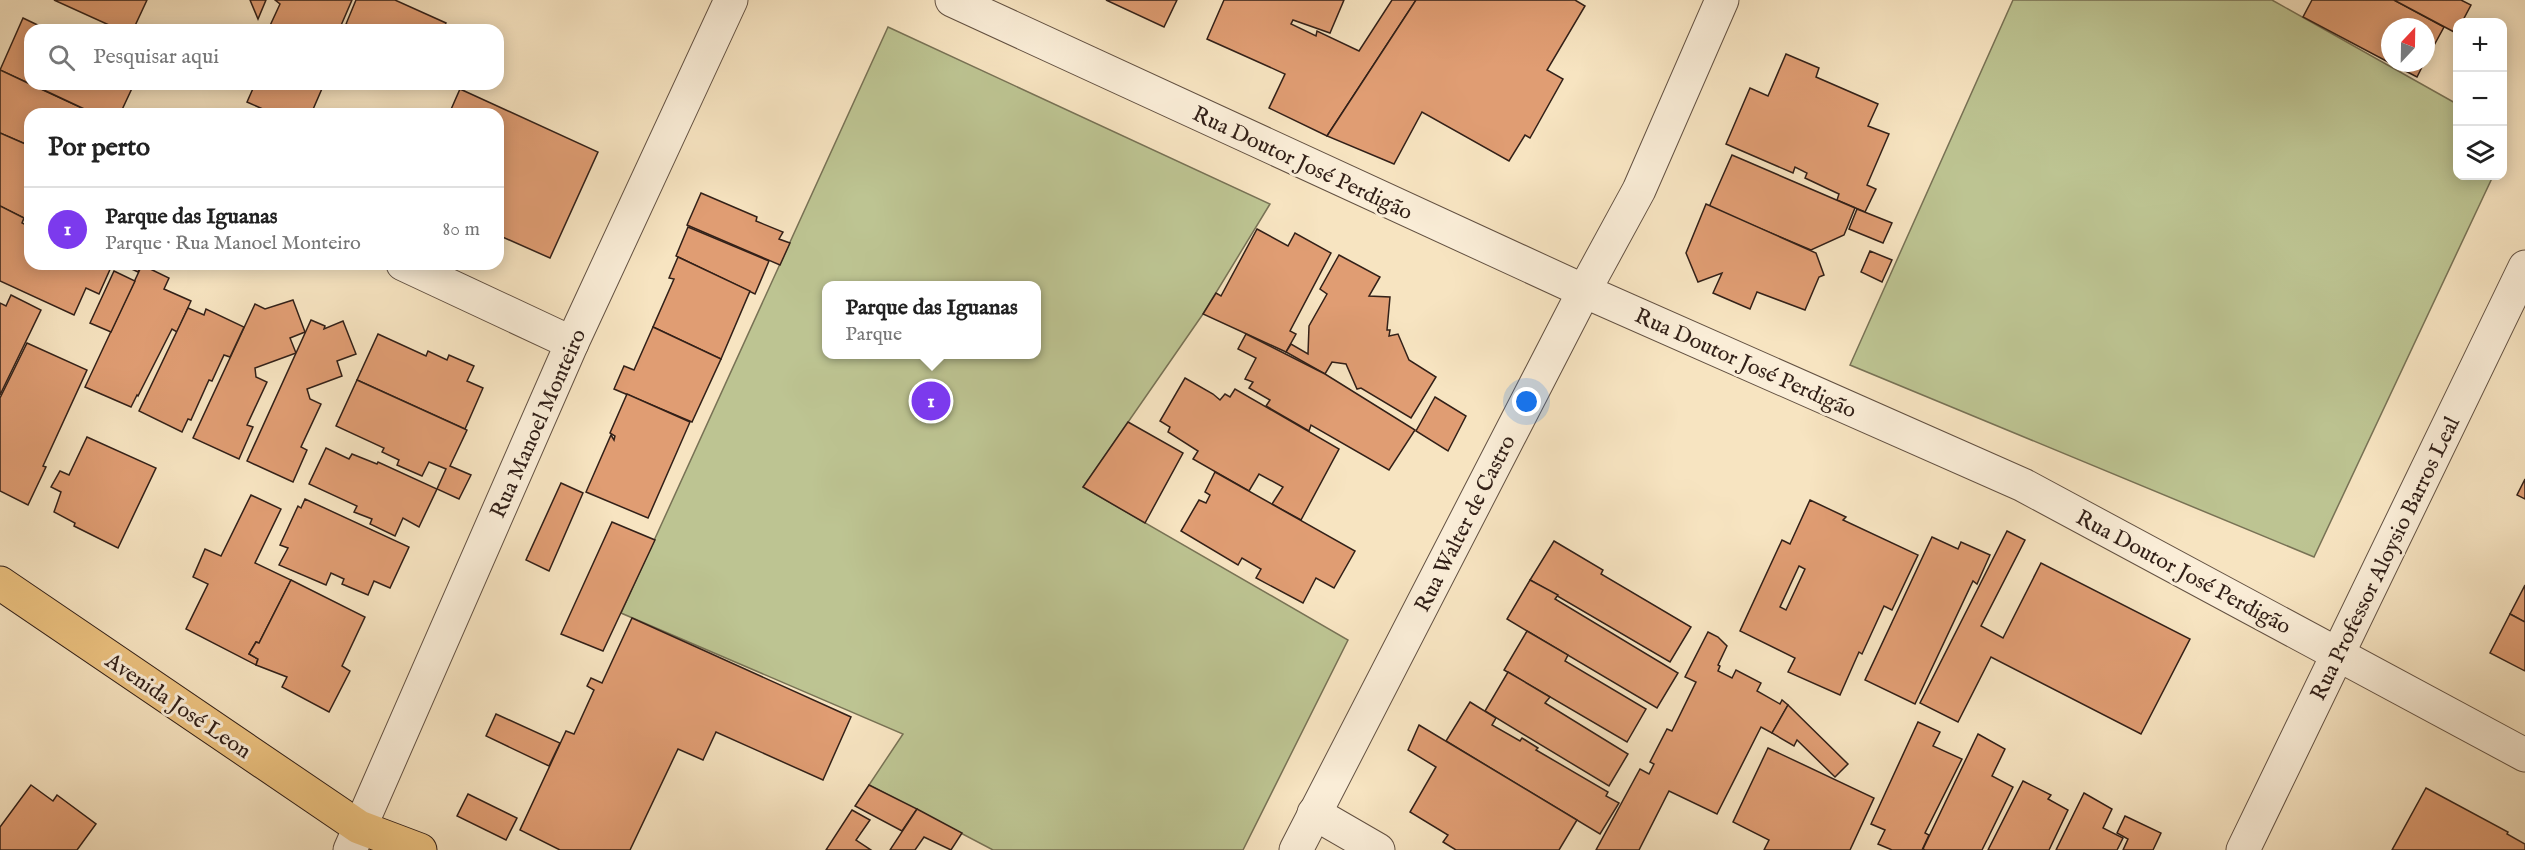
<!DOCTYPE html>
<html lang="pt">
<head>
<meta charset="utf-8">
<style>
  :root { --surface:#fff; --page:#f6f6f6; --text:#222; --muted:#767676; --line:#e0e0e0; --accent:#7c3aed }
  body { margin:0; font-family:"IM FELL English",serif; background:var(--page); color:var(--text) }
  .controls { position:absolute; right:18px; top:18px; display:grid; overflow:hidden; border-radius:12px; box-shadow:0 3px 15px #0003 }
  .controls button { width:54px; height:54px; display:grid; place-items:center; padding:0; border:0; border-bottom:2px solid var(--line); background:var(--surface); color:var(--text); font:30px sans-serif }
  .compass { position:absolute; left:2381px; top:18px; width:54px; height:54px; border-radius:50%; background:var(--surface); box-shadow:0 3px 15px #0003; rotate:22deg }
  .you { position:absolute; left:1527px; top:402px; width:21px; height:21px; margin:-15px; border:4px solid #fff; border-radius:50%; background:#1a73e8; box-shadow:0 0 0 9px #1a73e833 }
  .badge { display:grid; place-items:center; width:39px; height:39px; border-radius:50%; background:var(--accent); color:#fff; font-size:20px; font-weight:700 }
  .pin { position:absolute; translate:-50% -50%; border:3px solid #fff; box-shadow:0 2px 6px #0006 }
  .popup { position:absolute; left:822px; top:281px; width:219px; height:78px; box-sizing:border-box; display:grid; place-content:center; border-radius:12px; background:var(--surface); filter:drop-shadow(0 2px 4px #0005); font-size:20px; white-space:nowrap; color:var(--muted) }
  .popup b { font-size:22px; color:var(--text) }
  .popup::after { content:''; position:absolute; left:50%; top:100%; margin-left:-12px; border:12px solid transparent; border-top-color:var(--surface) }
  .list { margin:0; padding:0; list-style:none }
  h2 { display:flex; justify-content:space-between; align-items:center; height:78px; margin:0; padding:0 24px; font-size:26px }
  h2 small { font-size:20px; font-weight:400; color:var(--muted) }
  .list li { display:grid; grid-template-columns:39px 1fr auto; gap:18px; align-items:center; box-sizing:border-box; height:84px; padding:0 24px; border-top:2px solid var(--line) }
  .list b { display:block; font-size:22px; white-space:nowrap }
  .list p { margin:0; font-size:20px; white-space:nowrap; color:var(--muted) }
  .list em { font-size:20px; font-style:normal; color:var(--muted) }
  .icon { flex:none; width:33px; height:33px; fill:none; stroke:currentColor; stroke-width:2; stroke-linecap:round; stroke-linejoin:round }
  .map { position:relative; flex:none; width:2525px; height:850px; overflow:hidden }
  .search { position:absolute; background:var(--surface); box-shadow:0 3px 15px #0003; left:24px; top:24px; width:480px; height:66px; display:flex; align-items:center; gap:15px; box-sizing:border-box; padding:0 21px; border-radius:18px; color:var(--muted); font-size:22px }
  .panel { position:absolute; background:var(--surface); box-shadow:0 3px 15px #0003; left:24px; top:108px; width:480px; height:162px; border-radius:18px }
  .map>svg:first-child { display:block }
  .green { fill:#bdc492; stroke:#787255; stroke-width:1.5; fill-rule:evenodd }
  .building { fill:#e09d73; stroke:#322018; stroke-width:1.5; fill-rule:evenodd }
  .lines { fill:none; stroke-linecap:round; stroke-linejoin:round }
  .minor-casing { stroke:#635142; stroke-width:35 }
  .major-casing { stroke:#322018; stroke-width:35 }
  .minor { stroke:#faedd7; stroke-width:33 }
  .major { stroke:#ecc280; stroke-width:33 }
  .labels { text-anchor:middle; stroke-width:6; stroke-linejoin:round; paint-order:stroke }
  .street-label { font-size:22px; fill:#322018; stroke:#faedd7 }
</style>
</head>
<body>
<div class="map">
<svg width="2525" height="850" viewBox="0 0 2525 850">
  <rect width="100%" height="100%" fill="#f7e4c1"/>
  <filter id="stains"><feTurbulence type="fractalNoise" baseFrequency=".00333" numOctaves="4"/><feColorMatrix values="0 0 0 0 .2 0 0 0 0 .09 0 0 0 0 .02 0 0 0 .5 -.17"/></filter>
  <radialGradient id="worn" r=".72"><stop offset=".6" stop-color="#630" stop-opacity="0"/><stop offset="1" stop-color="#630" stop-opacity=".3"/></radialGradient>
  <!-- green -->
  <g class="green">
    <polygon points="2013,0 2272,0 2457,104 2458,176 2493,176 2314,557 1850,365"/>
    <path d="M888 27 1270 204 1203 314 1083 487 1348 640 1243 850H993L869 785 903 734 621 613ZM826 286H1036V354H826Z"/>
  </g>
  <!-- building -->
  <g class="building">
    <polygon points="54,0 147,0 133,30 120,30"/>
    <polygon points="250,0 266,0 258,19"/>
    <polygon points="275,0 352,0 339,30 268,30 280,4"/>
    <polygon points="356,0 395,0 446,23 443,30 360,30 346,24"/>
    <polygon points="1106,0 1177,0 1164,27"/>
    <polygon points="1224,0 1344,0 1330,33 1293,20 1291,24 1316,36 1317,31 1359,51 1392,0 1416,0 1327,136 1269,108 1285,74 1207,39"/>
    <polygon points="1416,0 1575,0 1585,6 1547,70 1563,79 1530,138 1525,135 1509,161 1422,112 1394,164 1327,136"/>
    <polygon points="2312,0 2394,0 2444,27 2426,60 2426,27 2390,27 2390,63 2303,17"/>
    <polygon points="2394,0 2461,0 2471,5 2462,22 2458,22 2456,33"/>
    <polygon points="23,18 48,30 30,30 30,84 0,70"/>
    <polygon points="1786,54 1819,68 1816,77 1878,104 1868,126 1889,134 1867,185 1876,189 1865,212 1837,200 1839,194 1805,178 1807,173 1795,167 1793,173 1726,144 1750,88 1768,96"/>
    <polygon points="2390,63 2424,63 2417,77"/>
    <polygon points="0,70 30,84 95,114 30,114 30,146 0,133"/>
    <polygon points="31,84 134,84 120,114 95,114"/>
    <polygon points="255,84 324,84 311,114 274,114 247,102"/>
    <polygon points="460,89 598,152 550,258 498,235 498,114 449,114"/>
    <polygon points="0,133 30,146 30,221 0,206"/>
    <polygon points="1732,155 1855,208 1844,235 1811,250 1709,207"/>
    <polygon points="701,193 757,217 756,221 783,232 779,239 790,243 780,265 687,225"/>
    <polygon points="1706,204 1816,253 1824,275 1819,277 1805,310 1757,292 1750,309 1713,293 1722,273 1698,282 1686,253"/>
    <polygon points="0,206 24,218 22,223 30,227 30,264 112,265 99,294 86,288 74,315 0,281"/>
    <polygon points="1857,209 1892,223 1883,243 1849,229"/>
    <polygon points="688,227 769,261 755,294 676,256"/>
    <polygon points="1257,229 1288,246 1295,233 1331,253 1290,331 1296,334 1286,352 1203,314 1216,293 1221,296"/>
    <polygon points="1870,251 1892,260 1882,282 1861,272"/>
    <polygon points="1339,255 1380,277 1369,296 1390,297 1387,330 1390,330 1389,336 1398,334 1409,360 1436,377 1411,418 1361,388 1357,389 1346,364 1332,362 1325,374 1286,352 1291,344 1308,354 1309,326 1327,294 1320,289"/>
    <polygon points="678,257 750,291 721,359 653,327 674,279 669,278"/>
    <polygon points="121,264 142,264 138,272"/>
    <polygon points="142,265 169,278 164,289 191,301 177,332 172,329 138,396 137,395 131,407 85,387"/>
    <polygon points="114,271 135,281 111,332 90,323"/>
    <polygon points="11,295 41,310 0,395 0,303 6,306"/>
    <polygon points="293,300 305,332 290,338 296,353 255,368 256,377 267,382 247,425 253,427 239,459 193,438 255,304 265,309"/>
    <polygon points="188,308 204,315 206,309 244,327 230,357 224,355 212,381 209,380 191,420 188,419 182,432 139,411"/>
    <polygon points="311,320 325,326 324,329 343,321 356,354 337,361 342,376 307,389 310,399 321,404 301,447 307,450 293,482 247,461"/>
    <polygon points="653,327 721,359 692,422 614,389 624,366 634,370"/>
    <polygon points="378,334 426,356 428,351 447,360 449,355 474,366 467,381 483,388 465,429 357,380"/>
    <polygon points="1246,334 1325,374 1415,430 1389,470 1311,425 1309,431 1266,406 1270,400 1249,388 1253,382 1245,379 1256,358 1238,349"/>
    <polygon points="27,343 87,370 43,466 46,467 28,505 0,491 0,398"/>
    <polygon points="1185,378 1213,394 1220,400 1225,394 1230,397 1235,389 1339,449 1301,520 1272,504 1283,487 1259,474 1249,491 1193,459 1198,451 1168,432 1170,427 1160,421"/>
    <polygon points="357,380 467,430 450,466 471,475 459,499 437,489 446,469 429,462 422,476 397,465 399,460 382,452 384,448 336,426"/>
    <polygon points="627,394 690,422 648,518 586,492 611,435 614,440 615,436 610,433"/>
    <polygon points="1435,397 1466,416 1448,451 1416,431"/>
    <polygon points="1128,422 1183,453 1145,523 1083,487"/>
    <polygon points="87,437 156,468 118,548 74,526 75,523 54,512 61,492 51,487 60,471 69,475"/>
    <polygon points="326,448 349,459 352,454 377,464 378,462 437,489 419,527 403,518 395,536 370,524 372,519 354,512 357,506 309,484"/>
    <polygon points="1215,472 1355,551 1334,588 1316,578 1303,603 1256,578 1261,569 1242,558 1238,565 1181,531 1199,500 1206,503 1210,495 1205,492"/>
    <polygon points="2525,479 2525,499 2517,495"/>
    <polygon points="561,483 583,493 549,571 526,560"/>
    <polygon points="251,495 281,509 255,563 291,580 259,643 256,642 249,654 258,659 256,665 186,629 208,584 193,577 205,549 221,556"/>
    <polygon points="305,499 409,547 390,588 374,581 368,595 342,584 344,579 331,573 326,585 279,565 288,548 280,545 298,506 301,508"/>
    <path d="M1810 500 1846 517 1843 520 1918 555 1892 610 1884 606 1862 654 1859 652 1840 695 1788 672 1795 658 1740 631 1782 540 1790 544ZM1799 566 1805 569 1786 610 1780 607Z"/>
    <polygon points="612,522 655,540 603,651 561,634"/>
    <polygon points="2007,531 2025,540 1981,626 2003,638 2041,563 2190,639 2141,734 1991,657 1958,722 1920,703"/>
    <polygon points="1932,537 1958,549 1961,542 1990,555 1977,584 1973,581 1915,704 1865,680"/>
    <polygon points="1554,541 1603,570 1601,574 1691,627 1670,662 1530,580"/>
    <polygon points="291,580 365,617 342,666 350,671 329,712 282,687 287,677 256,665 258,659 249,654 256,642 259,643"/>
    <polygon points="1530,580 1558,595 1555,599 1678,673 1657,708 1507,619"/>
    <polygon points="2525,585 2525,622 2510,614"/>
    <polygon points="2510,614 2525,622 2525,671 2490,653"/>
    <polygon points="632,618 851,717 823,780 716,732 703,760 678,749 630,850 560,850 520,830 566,731 574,734 594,690 587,686 591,678 602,683"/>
    <polygon points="1527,631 1568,655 1565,661 1646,709 1627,742 1504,670"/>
    <polygon points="1708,632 1718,637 1727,646 1718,665 1720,666 1718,671 1732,678 1736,670 1761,683 1757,691 1780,704 1782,700 1788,705 1772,733 1761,727 1717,814 1669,791 1639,850 1596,850 1640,769 1649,774 1654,764 1650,762 1667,729 1672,731 1696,682 1685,677"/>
    <polygon points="1508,672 1550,697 1545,703 1628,754 1609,786 1485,711"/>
    <polygon points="1470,702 1496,718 1492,725 1520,741 1522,738 1538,748 1536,750 1608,792 1606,796 1619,803 1600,834 1446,741"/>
    <polygon points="1788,705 1848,764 1835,777 1797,740 1794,746 1772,733"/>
    <polygon points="496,714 560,743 549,766 486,736"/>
    <polygon points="1918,722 1940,732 1933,746 1962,759 1925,833 1929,835 1922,850 1892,850 1878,844 1885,830 1871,824"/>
    <polygon points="1419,725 1577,820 1559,850 1456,850 1443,842 1448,835 1410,812 1436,767 1408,750"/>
    <polygon points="1978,734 2005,749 1992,776 2013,787 1982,850 1925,850 1923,849"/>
    <polygon points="1768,748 1874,798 1850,850 1764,850 1769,840 1733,822"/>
    <polygon points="2023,781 2051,795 2048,799 2068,810 2049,850 1988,850"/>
    <polygon points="31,785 53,801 57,795 96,824 77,850 0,850 0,827"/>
    <polygon points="869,785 917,809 902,831 855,806"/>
    <polygon points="2426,788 2508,832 2507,834 2525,844 2525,850 2392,850"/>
    <polygon points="2084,793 2112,809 2103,828 2123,838 2117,850 2056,850"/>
    <polygon points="468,794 517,818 506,840 457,816"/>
    <polygon points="917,809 962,833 951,850 924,837 915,850 890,850"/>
    <polygon points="852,810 870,820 856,840 871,850 826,850"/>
    <polygon points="2125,816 2161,833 2153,850 2123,850 2128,839 2117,833"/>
  </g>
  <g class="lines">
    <!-- minor casing -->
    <g class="minor-casing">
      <g id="minor">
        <polyline points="952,0 1584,291 2023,485 2525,755"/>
        <polyline points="403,264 572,343"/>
        <polyline points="1314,813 1378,850"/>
        <polyline points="350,850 572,343 731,0"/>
        <polyline points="1296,850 1584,291 1639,190 1722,0"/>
        <polyline points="2243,850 2525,267"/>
      </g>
    </g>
    <!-- major casing -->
    <g class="major-casing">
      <polyline id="major" points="0,583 359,827 420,850"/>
    </g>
    <!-- minor -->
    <use href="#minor" class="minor"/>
    <!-- major -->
    <use href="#major" class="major"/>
  </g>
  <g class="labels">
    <!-- street labels -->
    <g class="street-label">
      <text transform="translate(1303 162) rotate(25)" y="8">Rua Doutor José Perdigão</text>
      <text transform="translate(1746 362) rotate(24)" y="8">Rua Doutor José Perdigão</text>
      <text transform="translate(537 423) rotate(-66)" y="8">Rua Manoel Monteiro</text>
      <text transform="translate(1464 523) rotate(-63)" y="8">Rua Walter de Castro</text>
      <text transform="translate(2384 558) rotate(-64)" y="8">Rua Professor Aloysio Barros Leal</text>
      <text transform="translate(2184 571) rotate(28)" y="8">Rua Doutor José Perdigão</text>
      <text transform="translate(179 705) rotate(34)" y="8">Avenida José Leon</text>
    </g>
  </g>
  <rect width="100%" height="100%" filter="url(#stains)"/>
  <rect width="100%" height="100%" fill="url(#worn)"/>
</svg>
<div class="controls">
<button>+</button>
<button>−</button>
<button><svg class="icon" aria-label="layers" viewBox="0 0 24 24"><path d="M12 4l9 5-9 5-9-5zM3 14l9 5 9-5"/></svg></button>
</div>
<svg class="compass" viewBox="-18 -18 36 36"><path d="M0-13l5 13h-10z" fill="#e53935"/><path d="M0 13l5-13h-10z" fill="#767676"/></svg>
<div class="you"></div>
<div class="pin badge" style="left:931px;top:401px">1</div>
<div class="popup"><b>Parque das Iguanas</b>Parque</div>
<div class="search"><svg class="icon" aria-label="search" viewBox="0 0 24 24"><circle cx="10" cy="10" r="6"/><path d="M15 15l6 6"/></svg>Pesquisar aqui</div>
<section class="panel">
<h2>Por perto<small></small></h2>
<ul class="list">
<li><span class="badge">1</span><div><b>Parque das Iguanas</b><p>Parque · Rua Manoel Monteiro</p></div><em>80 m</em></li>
</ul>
</section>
</div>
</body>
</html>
